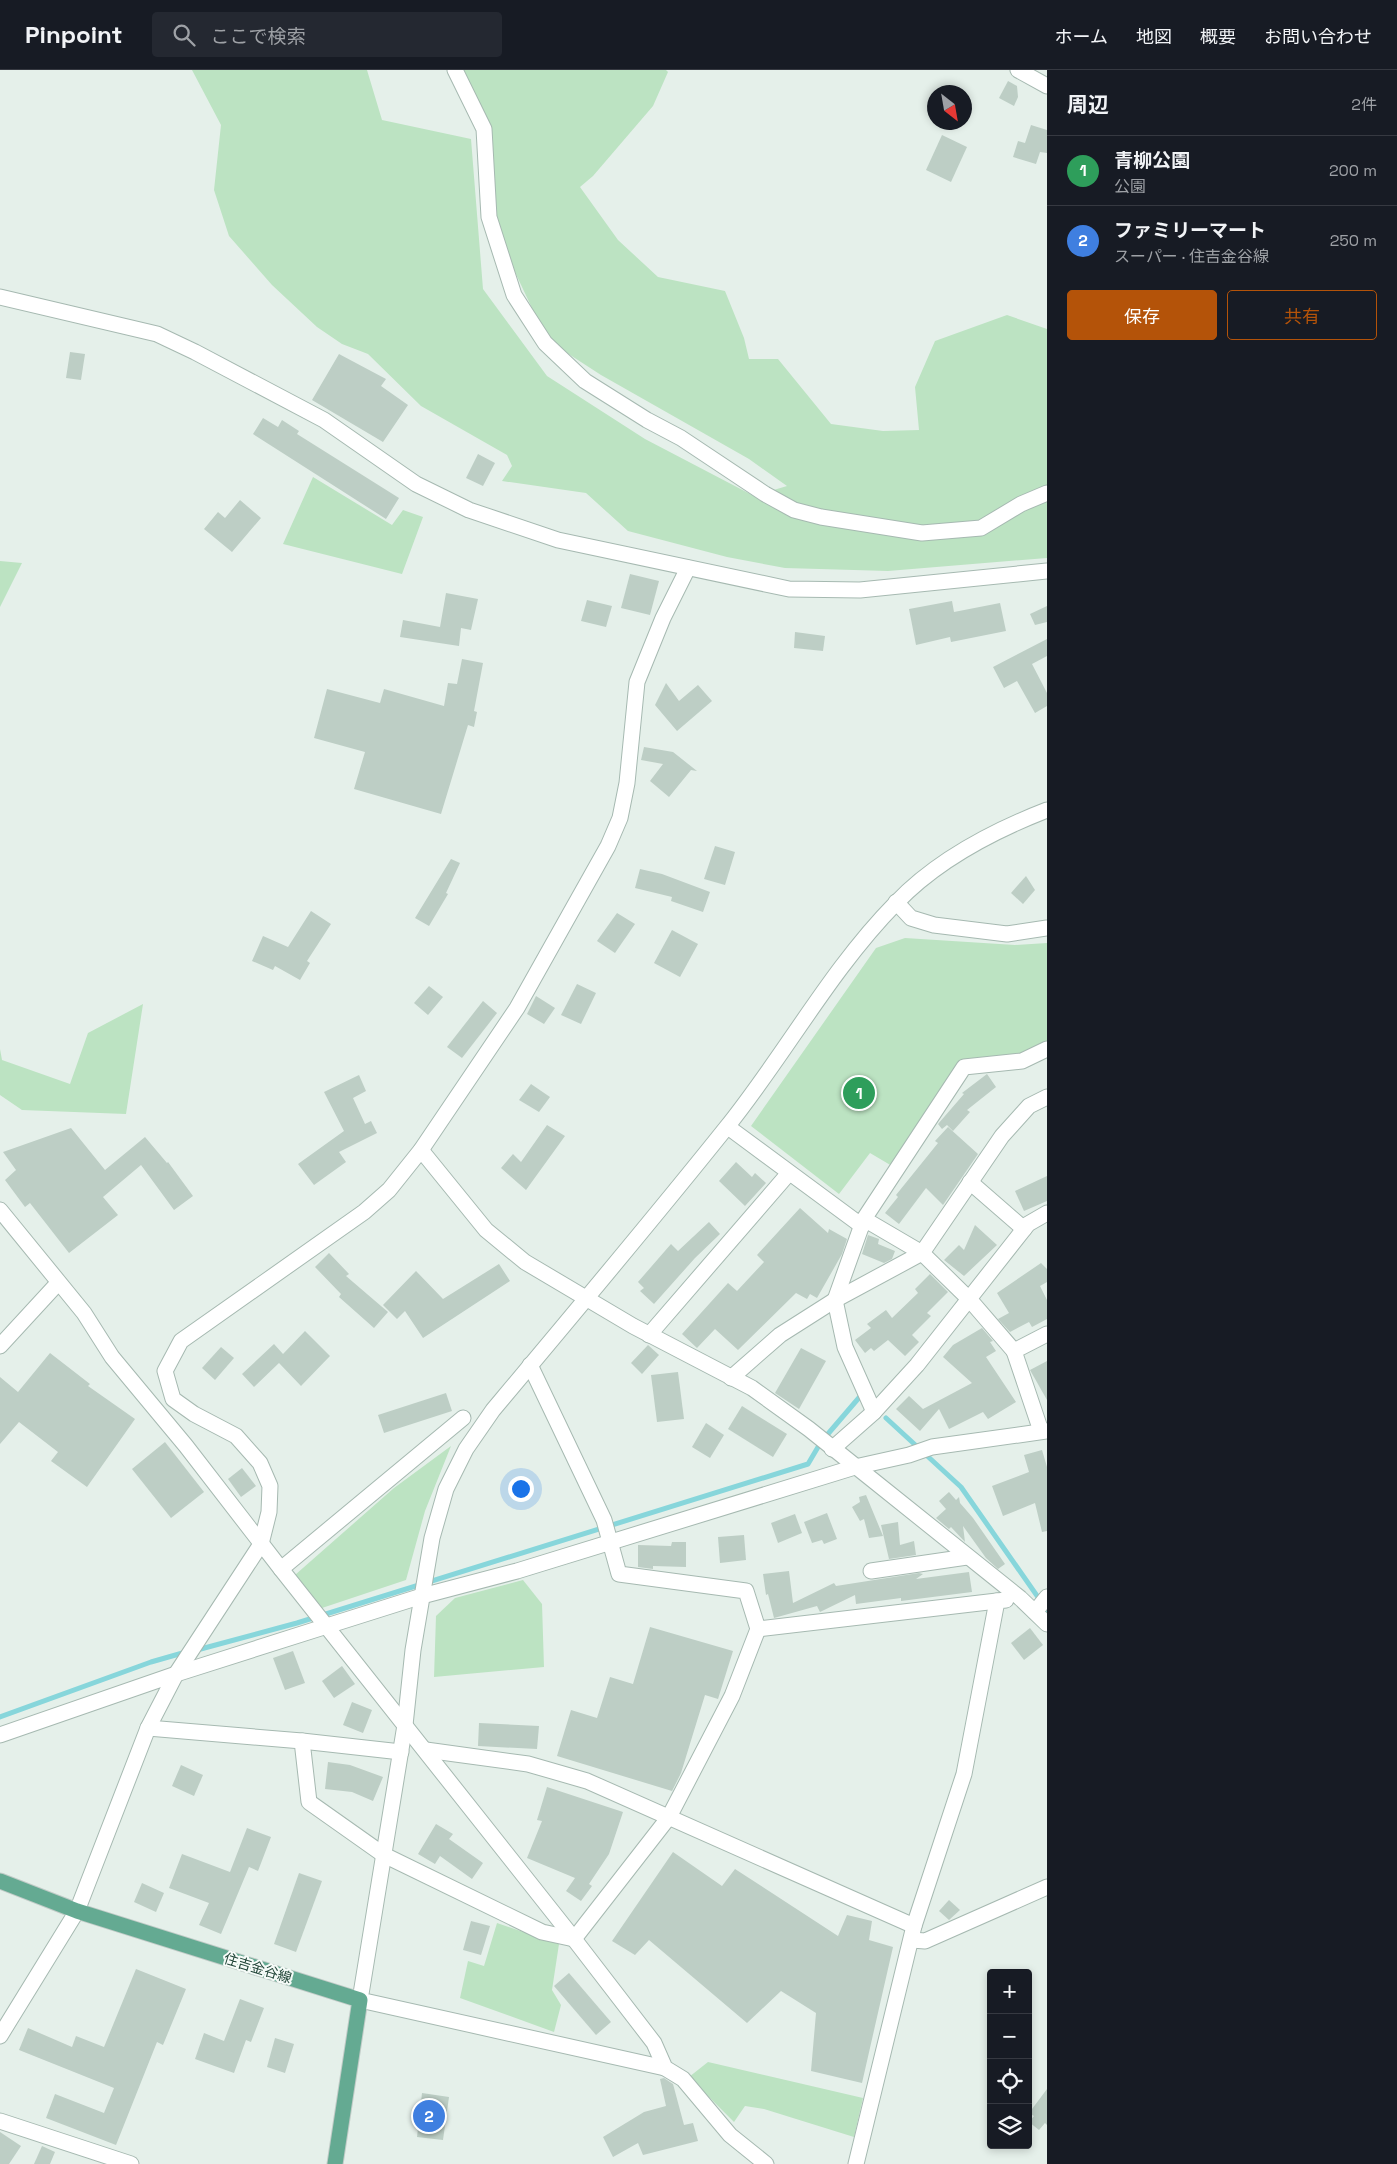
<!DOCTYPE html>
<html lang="ja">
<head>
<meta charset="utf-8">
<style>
  :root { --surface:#171b24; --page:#242831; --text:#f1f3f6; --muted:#9ea1a6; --line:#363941; --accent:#b45309 }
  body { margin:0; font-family:"Space Grotesk","Noto Sans JP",sans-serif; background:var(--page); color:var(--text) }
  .controls { position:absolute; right:15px; bottom:15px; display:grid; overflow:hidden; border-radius:5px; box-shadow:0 2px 8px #0003 }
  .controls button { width:45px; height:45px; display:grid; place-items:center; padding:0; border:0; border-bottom:1px solid var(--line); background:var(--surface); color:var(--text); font:25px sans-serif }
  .compass { position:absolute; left:927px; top:15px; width:45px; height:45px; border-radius:50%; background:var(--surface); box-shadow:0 2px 8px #0003; rotate:149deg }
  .you { position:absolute; left:520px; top:1418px; width:18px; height:18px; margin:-12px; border:4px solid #fff; border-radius:50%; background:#1a73e8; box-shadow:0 0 0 8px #1a73e833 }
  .badge { display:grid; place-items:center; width:32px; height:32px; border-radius:50%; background:var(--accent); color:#fff; font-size:16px; font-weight:700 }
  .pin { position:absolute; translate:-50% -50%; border:2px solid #fff; box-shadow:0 1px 5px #0006 }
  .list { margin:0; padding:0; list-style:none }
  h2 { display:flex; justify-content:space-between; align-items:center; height:65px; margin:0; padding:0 20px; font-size:21px }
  h2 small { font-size:16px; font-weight:400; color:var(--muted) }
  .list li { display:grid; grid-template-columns:32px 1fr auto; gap:15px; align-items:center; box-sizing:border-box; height:70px; padding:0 20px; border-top:1px solid var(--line) }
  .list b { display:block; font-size:19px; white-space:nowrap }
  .list p { margin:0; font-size:16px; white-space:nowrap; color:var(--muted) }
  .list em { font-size:16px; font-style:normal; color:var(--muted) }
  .actions { display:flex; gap:10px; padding:15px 20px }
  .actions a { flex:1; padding:11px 0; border:1px solid var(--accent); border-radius:5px; text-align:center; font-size:18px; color:var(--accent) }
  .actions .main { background:var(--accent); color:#fff }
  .icon { flex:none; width:28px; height:28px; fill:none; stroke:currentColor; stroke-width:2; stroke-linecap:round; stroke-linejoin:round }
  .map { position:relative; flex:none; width:1047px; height:2094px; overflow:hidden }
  header { display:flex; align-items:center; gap:30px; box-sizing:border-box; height:70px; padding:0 25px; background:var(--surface); border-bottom:1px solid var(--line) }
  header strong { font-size:24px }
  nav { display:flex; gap:28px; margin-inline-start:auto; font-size:18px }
  .search { width:350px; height:45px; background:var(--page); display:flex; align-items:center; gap:12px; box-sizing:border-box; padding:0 18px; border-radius:5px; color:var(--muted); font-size:19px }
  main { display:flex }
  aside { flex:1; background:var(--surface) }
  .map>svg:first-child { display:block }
  .green { fill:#bce3c2 }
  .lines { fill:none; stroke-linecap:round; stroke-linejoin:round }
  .stream { stroke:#87d6db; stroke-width:5 }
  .building { fill:#bdcec5 }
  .minor-casing { stroke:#a6b9b1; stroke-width:17 }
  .major-casing { stroke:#c1cbc7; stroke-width:17 }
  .minor { stroke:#fff; stroke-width:15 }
  .major { stroke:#64aa92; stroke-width:15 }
  .labels { text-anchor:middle; stroke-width:4; stroke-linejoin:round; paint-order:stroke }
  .street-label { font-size:14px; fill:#214538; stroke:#f6fbf8 }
</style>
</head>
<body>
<header>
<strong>Pinpoint</strong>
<div class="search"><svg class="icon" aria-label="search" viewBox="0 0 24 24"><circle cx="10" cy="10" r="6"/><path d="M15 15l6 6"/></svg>ここで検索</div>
<nav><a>ホーム</a><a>地図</a><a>概要</a><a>お問い合わせ</a></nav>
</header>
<main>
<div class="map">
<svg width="1047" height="2094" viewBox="0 0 1047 2094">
  <rect width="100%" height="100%" fill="#e5f0ea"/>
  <!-- green -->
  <g class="green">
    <polygon points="192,0 367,0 382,50 471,69 483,219 547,306 645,369 754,426 787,416 749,389 601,305 547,270 489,147 484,59 455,0 666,0 668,2 653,36 593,106 580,117 618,170 658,207 725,221 744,268 749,289 778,289 831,354 883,361 919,360 915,317 935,271 1007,245 1047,259 1047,488 888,501 785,498 727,487 628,461 586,423 502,411 512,396 507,385 421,336 368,284 342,274 317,257 272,215 229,166 214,120 221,55"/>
    <polygon points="313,407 392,455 403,440 423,447 402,504 283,474"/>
    <polygon points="0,491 22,493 0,537"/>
    <polygon points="905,868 1015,875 1047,873 1047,974 1038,981 969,991 892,1096 870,1083 839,1124 751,1056 876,878"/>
    <polygon points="143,934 126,1044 22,1040 0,1025 0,979 2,990 70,1014 88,963"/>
    <polygon points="451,1376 425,1441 406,1510 322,1538 295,1505 394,1418"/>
    <polygon points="523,1510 542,1534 544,1597 434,1607 436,1546 455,1528"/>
    <polygon points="497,1853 559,1874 552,1920 561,1935 554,1962 460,1928 468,1891 484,1896"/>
    <polygon points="708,1992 863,2028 854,2067 764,2039 745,2036 734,2052 689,2007"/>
  </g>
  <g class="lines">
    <!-- stream -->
    <g class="stream">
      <polyline points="886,1348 961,1417 1047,1540"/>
      <polyline points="197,1580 297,1553 808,1394 821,1372 863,1323"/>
      <polyline points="0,1647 151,1592 186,1582"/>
    </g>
  </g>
  <!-- building -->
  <g class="building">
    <polygon points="1008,11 1017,16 1018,27 1014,36 999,28"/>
    <polygon points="1031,55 1047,60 1047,83 1040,82 1036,94 1013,87 1018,71 1025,73"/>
    <polygon points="942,65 967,77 951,112 926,100"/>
    <polygon points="70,282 85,284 81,310 66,308"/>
    <polygon points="339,284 386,309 381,316 408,335 383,372 312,330"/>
    <polygon points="263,348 278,357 282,350 299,361 297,364 399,428 386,449 253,364"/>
    <polygon points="478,384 495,393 483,416 466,408"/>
    <polygon points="240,430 261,448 232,482 204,459 218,442 225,448"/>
    <polygon points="630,504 659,511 650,545 621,538"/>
    <polygon points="446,523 478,529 471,560 461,558 459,576 400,567 403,550 440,557"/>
    <polygon points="587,530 612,536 606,557 581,551"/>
    <polygon points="952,531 954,542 1000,533 1006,561 951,572 950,567 916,575 909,539"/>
    <polygon points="1047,536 1047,552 1035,555 1030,544"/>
    <polygon points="795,562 825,566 823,581 794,578"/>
    <polygon points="1047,569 1047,586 1032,594 1047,623 1047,636 1035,643 1017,611 1004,618 993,597"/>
    <polygon points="462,589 483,593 474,641 477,642 474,657 468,655 441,744 354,719 365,682 314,668 327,619 380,633 384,619 444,636 448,613 457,614"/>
    <polygon points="666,613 679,631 698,615 712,631 677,661 655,635"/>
    <polygon points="644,677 673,682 697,701 691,700 669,727 650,711 663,694 641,690"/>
    <polygon points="715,776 735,782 725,815 704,809"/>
    <polygon points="451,789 460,793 446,823 448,824 429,856 415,848"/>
    <polygon points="640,799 662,804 710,822 703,842 671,831 672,827 635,818"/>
    <polygon points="1026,806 1035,820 1023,834 1011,823"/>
    <polygon points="311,841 331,854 307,891 310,893 300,910 275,896 273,900 252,891 263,866 288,877"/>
    <polygon points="617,843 635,854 615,883 597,871"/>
    <polygon points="672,860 698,874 680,907 654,893"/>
    <polygon points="577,914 596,923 581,954 561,945"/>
    <polygon points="429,916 443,927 428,945 414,933"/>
    <polygon points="536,926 555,938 544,954 527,944"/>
    <polygon points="483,931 497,943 462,988 447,977"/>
    <polygon points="987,1004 996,1017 967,1040 970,1042 953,1061 947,1055 942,1059 938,1054 964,1024 962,1023"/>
    <polygon points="359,1005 366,1021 353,1028 365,1054 371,1051 377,1063 339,1082 346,1092 314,1115 298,1094 344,1061 324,1022"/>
    <polygon points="531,1014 550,1027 539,1042 519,1030"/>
    <polygon points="547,1055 565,1066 526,1120 501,1098 513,1084 521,1092"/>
    <polygon points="948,1057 978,1084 943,1135 926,1118 899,1154 885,1143 898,1127 896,1125 938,1073 935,1071"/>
    <polygon points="71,1058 105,1100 145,1067 167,1093 168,1092 193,1126 174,1140 141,1095 103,1127 118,1145 69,1183 30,1133 25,1137 5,1110 16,1100 3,1082"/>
    <polygon points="736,1092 752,1107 755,1103 766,1113 745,1136 719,1111"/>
    <polygon points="1047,1106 1047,1131 1024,1141 1015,1121"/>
    <polygon points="800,1138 828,1163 829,1159 847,1169 842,1184 817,1228 810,1224 807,1229 796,1223 738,1280 715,1259 697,1278 682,1264 728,1213 737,1221 764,1192 757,1185"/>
    <polygon points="709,1152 720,1164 695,1188 654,1234 640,1221 644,1218 638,1212 671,1174 678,1181"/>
    <polygon points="975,1155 997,1175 964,1206 944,1190 959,1175 964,1180"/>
    <polygon points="868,1165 879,1169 878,1174 895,1181 892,1189 884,1193 862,1184"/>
    <polygon points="329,1183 349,1204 346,1206 388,1242 374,1258 339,1227 341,1224 315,1197"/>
    <polygon points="1041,1193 1047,1199 1047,1212 1040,1216 1047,1230 1047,1249 1032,1257 1029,1252 1010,1262 998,1249 1009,1243 997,1223"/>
    <polygon points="499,1194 510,1211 423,1268 405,1241 397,1249 383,1235 416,1201 443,1229"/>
    <polygon points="930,1204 948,1222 927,1243 931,1246 912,1265 919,1272 905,1286 888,1270 874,1281 871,1278 865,1283 855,1270 871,1258 867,1254 886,1240 892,1248 918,1223 915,1219"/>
    <polygon points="982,1258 993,1271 990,1272 996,1281 986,1287 1016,1332 988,1349 983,1342 949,1359 939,1339 920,1361 896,1339 909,1326 923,1339 972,1313 943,1287 953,1275"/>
    <polygon points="305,1261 330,1286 301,1316 279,1293 254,1317 242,1304 274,1274 283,1284"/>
    <polygon points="648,1275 659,1285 642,1304 631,1293"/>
    <polygon points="221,1277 234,1288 215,1310 202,1298"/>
    <polygon points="801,1278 826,1291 799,1339 775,1323"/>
    <polygon points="50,1283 90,1314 88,1316 135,1349 87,1417 51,1391 58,1382 19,1352 0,1374 0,1307 18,1322"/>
    <polygon points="1047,1291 1047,1330 1030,1300"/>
    <polygon points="678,1302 684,1349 657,1352 651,1305"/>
    <polygon points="446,1323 452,1341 384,1363 378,1345"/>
    <polygon points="742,1336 787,1364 773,1387 728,1359"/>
    <polygon points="706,1353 724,1365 710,1388 692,1377"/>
    <polygon points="165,1372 204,1422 171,1448 132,1399"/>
    <polygon points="1042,1380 1047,1397 1047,1461 1042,1462 1035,1433 1003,1446 992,1416 1029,1402 1024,1385"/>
    <polygon points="242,1398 256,1416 241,1427 228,1409"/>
    <polygon points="949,1422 956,1430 959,1427 960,1433 973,1448 1005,1494 998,1499 986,1488 963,1456 965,1472 951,1457 949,1459 936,1448 946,1439 939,1431"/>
    <polygon points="866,1425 883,1466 869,1468 864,1449 860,1451 852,1437 860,1432 859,1427"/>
    <polygon points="827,1443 837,1469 824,1474 822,1470 812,1473 804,1452"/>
    <polygon points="795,1444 802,1463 778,1473 771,1453"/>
    <polygon points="898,1452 900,1475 914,1471 916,1485 889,1489 881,1455"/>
    <polygon points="744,1465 746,1490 720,1493 718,1467"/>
    <polygon points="672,1472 686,1472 686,1497 653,1496 653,1499 638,1497 638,1475 671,1476"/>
    <polygon points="789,1501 793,1533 834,1513 836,1516 919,1503 923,1504 916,1509 969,1502 972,1522 901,1531 901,1528 856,1534 855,1525 820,1542 817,1536 774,1548 768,1524 766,1525 763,1504"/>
    <polygon points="650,1557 733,1581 718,1629 705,1625 681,1703 672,1721 557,1686 571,1640 597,1648 610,1607 633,1614"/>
    <polygon points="1030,1558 1043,1575 1024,1590 1011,1573"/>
    <polygon points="293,1581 305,1613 285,1620 273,1588"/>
    <polygon points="342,1596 355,1614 334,1628 322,1611"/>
    <polygon points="352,1632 372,1640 363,1663 343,1655"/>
    <polygon points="479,1653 539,1656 537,1679 478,1676"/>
    <polygon points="328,1692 350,1695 383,1707 373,1731 352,1722 325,1719"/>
    <polygon points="181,1695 203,1705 194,1726 172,1716"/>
    <polygon points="547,1717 623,1742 609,1784 589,1814 592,1816 581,1831 566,1821 575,1808 527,1788 542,1751 537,1750"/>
    <polygon points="436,1754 453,1764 449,1769 483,1793 472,1809 440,1786 435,1794 418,1784"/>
    <polygon points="247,1758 271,1767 258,1801 249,1797 221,1864 199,1855 209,1833 169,1818 182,1784 230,1802"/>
    <polygon points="673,1782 722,1816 735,1799 838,1866 847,1845 872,1851 869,1870 893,1877 862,2013 811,2001 816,1943 781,1921 747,1953 649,1870 635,1885 612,1871"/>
    <polygon points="299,1803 322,1811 296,1882 274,1874"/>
    <polygon points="142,1813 164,1823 156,1842 134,1832"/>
    <polygon points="949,1830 960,1840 949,1850 939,1841"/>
    <polygon points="471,1851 490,1856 481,1885 463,1880"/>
    <polygon points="136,1899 186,1919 163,1975 157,1972 116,2075 46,2048 55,2024 104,2043 114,2018 19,1980 28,1958 72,1977 76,1966 104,1977"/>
    <polygon points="569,1903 611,1952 596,1965 554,1916"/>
    <polygon points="240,1929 264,1938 251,1972 246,1970 234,2003 195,1989 204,1963 224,1971"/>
    <polygon points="275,1968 294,1974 285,2003 267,1997"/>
    <polygon points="664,2008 673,2014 684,2055 693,2053 698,2071 643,2085 638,2073 613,2087 603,2067 644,2042 666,2036 660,2009"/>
    <polygon points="1047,2019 1047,2055 1045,2053 1039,2060 1029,2052 1034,2046 1029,2043"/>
    <polygon points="422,2023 449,2027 443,2070 417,2067"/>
    <polygon points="0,2062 21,2076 9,2094 0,2094"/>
    <polygon points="42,2076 55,2082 50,2094 34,2094"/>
  </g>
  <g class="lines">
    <!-- minor casing -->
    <g class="minor-casing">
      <g id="minor">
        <polyline points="455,0 484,59 489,147 514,225 545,273 585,311 647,350 681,368 765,424 794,440 821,447 922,463 981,458 1021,434 1047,423"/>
        <polyline points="1018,0 1047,16"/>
        <polyline points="0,227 157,264 195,282 324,350 416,414 469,440 558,470 789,519 860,520 1047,501"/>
        <polyline points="896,832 911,848 934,855 1007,864 1047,858"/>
        <polyline points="728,1057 862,1156"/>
        <polyline points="421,1080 486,1160 525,1192 633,1256 752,1318 809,1359 874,1411 1020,1528 1047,1554"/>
        <polyline points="970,1112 1024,1159"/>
        <polyline points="0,1140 84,1243 112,1287 186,1376 281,1499 574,1869 654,1973 665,1998 683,2009 730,2065 766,2094"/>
        <polyline points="864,1149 964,997 1022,991 1047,979"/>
        <polyline points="649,1265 789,1103"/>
        <polyline points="0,1276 58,1213"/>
        <polyline points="530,1295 604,1450 619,1504 746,1521 758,1559 997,1531"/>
        <polyline points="731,1308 780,1265 835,1230 922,1183 1002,1066 1029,1036 1047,1027"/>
        <polyline points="874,1342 845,1277 835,1230 864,1149 922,1183 970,1230 1014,1281"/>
        <polyline points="1041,1361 1014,1281 1047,1264"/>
        <polyline points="832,1379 874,1342 917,1295 1028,1154 1047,1143"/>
        <polyline points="281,1499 463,1348"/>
        <polyline points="871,1501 967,1487"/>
        <polyline points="1035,1542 1047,1527"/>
        <polyline points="148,1658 302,1671 309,1732 384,1785 542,1862 574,1869 669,1747 732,1626 758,1559"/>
        <polyline points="0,1665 176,1604 327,1556 422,1526 517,1501 855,1397 909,1385 932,1377 1047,1361"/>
        <polyline points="302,1671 401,1682"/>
        <polyline points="426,1680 528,1694 587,1711 914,1856"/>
        <polyline points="912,1870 925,1871 1047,1817"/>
        <polyline points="0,1966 77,1841 148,1658 176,1604 261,1474 269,1442 270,1416 260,1393 236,1366 194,1344 173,1329 165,1301 181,1271 364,1142 389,1120 421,1080 517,938 608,776 620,748 627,713 637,612 663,548 688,498"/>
        <path d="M665 1998 360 1930 405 1655 413 1580 432 1468 446 1419 466 1379 493 1340C571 1247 650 1153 726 1058 785 985 830 900 896 833 937 790 993 761 1047 740"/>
        <polyline points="0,2051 131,2094"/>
        <polyline points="856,2094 914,1856 964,1704 997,1531 1006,1530"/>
      </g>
    </g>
    <!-- major casing -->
    <g class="major-casing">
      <polyline id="major" points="0,1811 77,1841 360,1930 335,2094"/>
    </g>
    <!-- minor -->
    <use href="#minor" class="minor"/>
    <!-- major -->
    <use href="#major" class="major"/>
  </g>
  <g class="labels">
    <!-- street labels -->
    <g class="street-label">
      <text transform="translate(258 1898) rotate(17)" y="5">住吉金谷線</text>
    </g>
  </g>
</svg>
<div class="controls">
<button>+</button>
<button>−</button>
<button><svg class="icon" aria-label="locate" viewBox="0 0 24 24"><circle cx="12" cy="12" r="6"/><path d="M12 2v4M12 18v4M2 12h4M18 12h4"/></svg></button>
<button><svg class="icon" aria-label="layers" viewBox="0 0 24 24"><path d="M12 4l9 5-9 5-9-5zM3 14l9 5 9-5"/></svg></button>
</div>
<svg class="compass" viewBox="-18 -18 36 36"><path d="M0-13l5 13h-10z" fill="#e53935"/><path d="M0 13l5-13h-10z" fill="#9ea1a6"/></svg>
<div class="you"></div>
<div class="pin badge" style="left:859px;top:1023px;background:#2e9e5b">1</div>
<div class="pin badge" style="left:429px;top:2046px;background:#3f7fe0">2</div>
</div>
<aside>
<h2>周辺<small>2件</small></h2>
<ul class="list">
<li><span class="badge" style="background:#2e9e5b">1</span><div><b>青柳公園</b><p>公園</p></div><em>200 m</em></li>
<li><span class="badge" style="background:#3f7fe0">2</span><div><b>ファミリーマート</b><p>スーパー · 住吉金谷線</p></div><em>250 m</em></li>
</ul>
<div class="actions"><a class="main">保存</a><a>共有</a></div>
</aside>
</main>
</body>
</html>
